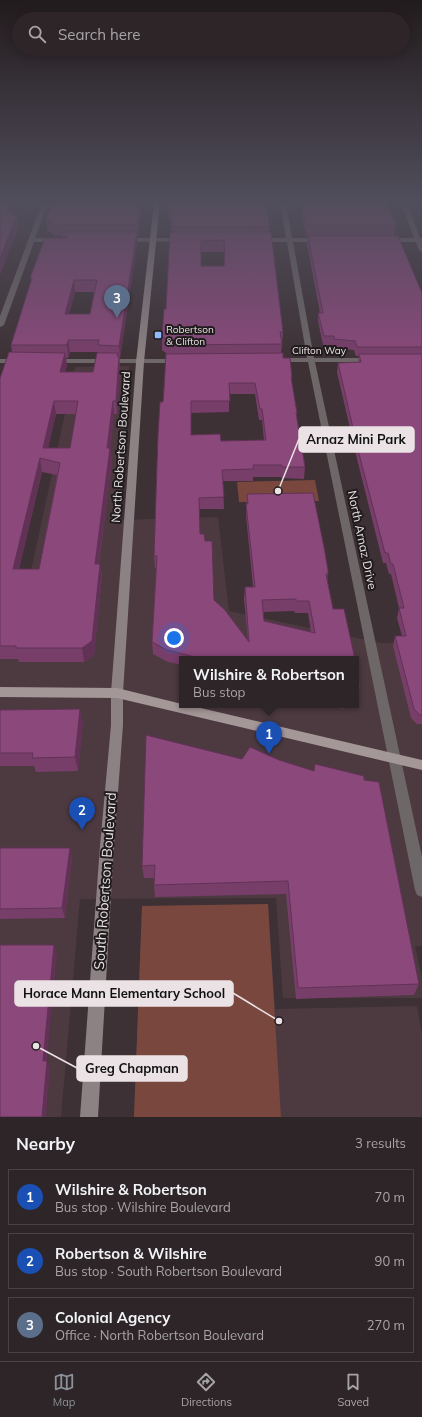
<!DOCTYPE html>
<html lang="en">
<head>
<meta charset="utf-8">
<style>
  :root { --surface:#2e2528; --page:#362d30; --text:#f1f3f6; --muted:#a7a5a8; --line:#494245; --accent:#8c9099 }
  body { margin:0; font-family:Mulish,sans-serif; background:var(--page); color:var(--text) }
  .you { position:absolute; left:174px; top:638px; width:14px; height:14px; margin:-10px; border:3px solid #fff; border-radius:50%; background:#1a73e8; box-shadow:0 0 0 6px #1a73e833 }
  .badge { display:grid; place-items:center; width:26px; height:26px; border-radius:50%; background:var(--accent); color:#fff; font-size:13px; font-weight:700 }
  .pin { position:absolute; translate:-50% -33px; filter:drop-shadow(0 1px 2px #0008) }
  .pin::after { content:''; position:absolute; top:21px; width:14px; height:12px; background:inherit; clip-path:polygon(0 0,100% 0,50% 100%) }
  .popup { position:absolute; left:179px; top:656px; width:180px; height:52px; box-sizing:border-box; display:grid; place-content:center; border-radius:0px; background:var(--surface); filter:drop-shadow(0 1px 3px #0005); font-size:13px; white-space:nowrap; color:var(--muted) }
  .popup b { font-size:15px; color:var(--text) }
  .popup::after { content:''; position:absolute; left:50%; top:100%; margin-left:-8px; border:8px solid transparent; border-top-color:var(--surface) }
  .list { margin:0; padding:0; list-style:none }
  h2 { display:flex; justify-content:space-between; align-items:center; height:52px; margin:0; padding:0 16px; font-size:17px }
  h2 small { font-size:13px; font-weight:400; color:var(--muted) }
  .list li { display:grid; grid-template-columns:26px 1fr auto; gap:12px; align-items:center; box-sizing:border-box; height:56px; margin:0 8px 8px; padding:0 8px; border:1px solid var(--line); border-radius:0px }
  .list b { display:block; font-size:15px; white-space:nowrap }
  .list p { margin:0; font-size:13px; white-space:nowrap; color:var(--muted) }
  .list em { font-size:13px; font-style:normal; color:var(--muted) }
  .icon { flex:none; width:22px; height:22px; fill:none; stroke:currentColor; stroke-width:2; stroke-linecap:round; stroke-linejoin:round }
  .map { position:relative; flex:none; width:422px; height:1117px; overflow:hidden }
  .search { position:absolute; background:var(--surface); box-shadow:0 2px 10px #0003; left:12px; right:12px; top:12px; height:44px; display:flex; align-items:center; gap:10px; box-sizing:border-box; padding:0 14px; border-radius:22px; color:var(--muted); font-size:15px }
  .sheet { height:244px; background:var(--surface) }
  nav { display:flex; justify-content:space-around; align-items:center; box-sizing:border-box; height:56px; border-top:1px solid var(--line); background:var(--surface); font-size:11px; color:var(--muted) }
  nav a { display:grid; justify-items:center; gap:2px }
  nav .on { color:var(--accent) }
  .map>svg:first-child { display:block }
  .built { fill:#4c3a40; fill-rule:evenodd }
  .green { fill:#79473d }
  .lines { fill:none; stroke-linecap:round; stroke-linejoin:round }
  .minor { fill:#6d6767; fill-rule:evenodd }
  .secondary { fill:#8c8283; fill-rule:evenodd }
  .primary { fill:#a49798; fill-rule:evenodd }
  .wall { fill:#773e6a; fill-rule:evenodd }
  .shaded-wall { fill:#613256 }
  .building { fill:#8a487b; stroke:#613256; fill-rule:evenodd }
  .poi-dot { fill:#90b8fd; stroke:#201b1d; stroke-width:1.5 }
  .labels { text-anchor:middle; stroke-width:4; stroke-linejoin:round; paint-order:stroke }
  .far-poi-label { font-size:10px; fill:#eae2e4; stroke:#201b1d; text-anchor:start }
  .far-street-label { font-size:10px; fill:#eae2e4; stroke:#201b1d }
  .street-label { font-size:12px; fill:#eae2e4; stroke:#201b1d }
  .near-street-label { font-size:14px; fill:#eae2e4; stroke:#201b1d }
  .leader { fill:none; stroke:#eae2e4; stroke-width:1.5 }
  .callout-dot { fill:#eae2e4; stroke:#201b1d; stroke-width:1.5 }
  .callout { fill:#eae2e4; stroke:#eae2e4; stroke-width:1.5 }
  .callout-label { font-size:13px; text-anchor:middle; font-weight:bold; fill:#111 }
</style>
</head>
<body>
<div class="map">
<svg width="422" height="1117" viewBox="0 0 422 1117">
  <rect width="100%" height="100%" fill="#3d3135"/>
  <!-- built -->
  <g class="built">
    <path d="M129 366 119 520 218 517 229 611 381 643H422V946H415L422 979V998H283L276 898 80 899 61 1117H0V572L31 571 75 367ZM182 659H356V705H182Z"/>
    <polygon points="268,904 275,1009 417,1006 422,1034 422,1117 134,1117 142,906"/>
  </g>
  <!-- green -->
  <g class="green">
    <polygon points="315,480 319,501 239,502 237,482"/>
    <polygon points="268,904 281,1117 134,1117 142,906"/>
  </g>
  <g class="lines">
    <!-- minor -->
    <g class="minor">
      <polygon points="42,203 48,203 35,238 58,238 61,240 58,242 34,242 4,325 0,327 0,316"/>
      <polygon points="280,203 286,203 292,238 320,238 323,240 320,242 293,242 314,358 372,358 376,360 372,362 315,362 422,857 422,897 417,895 415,890 308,362 278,362 274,360 278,358 307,358 287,242 258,242 255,240 258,238 286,238"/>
      <polygon points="401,203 407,203 420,238 422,238 422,252 419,250 416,242 386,242 383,240 386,238 414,238"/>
      <polygon points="182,238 185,240 184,241 124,242 121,240 124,238"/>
      <polygon points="0,359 18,359 22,361 18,363 0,363"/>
      <polygon points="51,359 178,359 182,361 178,363 51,363"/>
    </g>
    <!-- secondary -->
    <polygon class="secondary" points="154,203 160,203 144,362 123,693 123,725 114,846 98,1117 80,1117 100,846 111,725 111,693 136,362"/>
    <!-- primary -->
    <polygon class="primary" points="0,687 117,688 182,704 182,705 188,705 422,760 422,770 117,698 0,697"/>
  </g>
  <!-- wall -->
  <g class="wall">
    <path d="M143 203 138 236H137V244L120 358H119L120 369 117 414H114L110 448 112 461 99 564H100L102 577 94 655 84 662H19L18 659H0V378L12 352 11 345 31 281 30 278 62 238V236H55L47 230 46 218 50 211 49 205ZM75 292H94L90 314H69ZM70 352H98L93 372H65L67 365 66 358H68ZM56 414H76L70 448H48ZM42 472 57 475 39 569H19Z"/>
    <path d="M168 203 270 227 269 232 283 332 282 345 281 353 292 377V383L297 413 296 418 305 467 304 479 282 478 281 477H253V481H223L224 509H199L200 534 205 541 214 600 248 640 244 599 245 587H253L246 516 247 494 328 574 327 580 333 609 355 659H182V665L168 662 153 654 152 642 156 568H155L154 556 163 402 166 354V353L162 350V336L166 309 171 232V218H168L167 209ZM201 252H224V266H201ZM229 394H255L259 420H262L264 440 221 441 191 435V413L229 412ZM294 611 295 613H308L311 632 264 621 263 612Z"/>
    <polygon points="299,203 387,203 396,225 394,236 422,293 422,724 417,724 411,718 393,646 395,636 402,636 397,618 399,608 391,574 389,574 386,563 383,563 358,463 337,372 338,363 358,362 359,356 356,356 354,350 333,348 333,345 323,345 318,321 318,313 320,313 307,244 308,236 306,236"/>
    <polygon points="419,203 422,203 422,208"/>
    <polygon points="324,705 348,705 344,709"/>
    <polygon points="0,710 83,723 78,771 36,772 34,766 0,766"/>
    <polygon points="242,759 279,760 314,771 364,780 419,984 414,995 296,999 286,894 155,897 154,885 154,878 144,878 142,866"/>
    <polygon points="0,848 72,858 65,918 0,919"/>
  </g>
  <!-- shaded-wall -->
  <g class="shaded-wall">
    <polygon points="11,203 18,203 8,223 6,212"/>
    <polygon points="141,203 143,203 138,236 138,225"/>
    <polygon points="17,216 19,228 0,275 0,258"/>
    <polygon points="137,232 137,244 120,358 119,346"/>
    <polygon points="74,280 75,292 66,326 65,314"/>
    <polygon points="68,340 70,352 68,358 67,345"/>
    <polygon points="65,353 67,365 62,385 60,372"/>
    <polygon points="118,353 119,362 119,356 120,369 117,414 116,401"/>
    <polygon points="54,401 56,414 45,460 43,448"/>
    <polygon points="113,401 114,414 109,461 107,448"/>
    <polygon points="110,448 112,461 97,577 95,564"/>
    <polygon points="40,458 42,472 16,582 13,569"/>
    <polygon points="100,564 102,577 94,655 84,662 82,648"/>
    <polygon points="360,687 358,699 356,700 356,690"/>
    <polygon points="345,705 348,705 344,709"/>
    <polygon points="80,709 83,723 78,771 75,757"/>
    <polygon points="70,848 72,858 65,918 62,908"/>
    <polygon points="54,945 57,954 46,1069 43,1061"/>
    <polygon points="47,1061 50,1069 46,1117 42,1117"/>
  </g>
  <!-- building -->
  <g class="building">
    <polygon points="0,203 11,203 6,212 17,216 0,258"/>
    <polygon points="50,203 141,203 138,225 53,225 46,218 50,209 49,205"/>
    <polygon points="168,203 266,203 270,227 171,227 171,209 167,209"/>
    <polygon points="302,203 387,203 396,225 307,225"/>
    <path d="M61 232H137L119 346 98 345 99 340H68L67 345H11L32 278H30L45 238H68ZM74 280H97L90 314H65Z"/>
    <path d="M170 232H271L283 332H280L282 344 166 345V340L162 336 164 309H166ZM224 240 225 266H201V241Z"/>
    <polygon points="308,236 398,236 422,293 422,347 357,347 355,341 334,339 334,336 324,336 318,313 323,313"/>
    <path d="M9 352 65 353 60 372H93L97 353H118L117 356H119L116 401H113L107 448H110L95 564H100L92 641 82 648H16V646H0V378ZM54 401H78L70 448H43ZM40 458 60 463 39 569H13Z"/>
    <path d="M283 353V358H290L292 377H291L297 413H296L305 467H282V465H253L254 469 222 470 224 497 199 498 200 534H204L205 541H212L214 600 225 610 249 642 245 587H255L246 504H248L247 494 313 493 324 547 328 570V574H326L333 609H344L355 659H203L167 650 152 642 157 556H154L158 435 160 402H163L164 389 166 354ZM229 383H255L260 409H262L266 440 221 441 220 434 191 435V401H230ZM296 599V601H309L315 633 264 621 262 600Z"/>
    <polygon points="359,354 422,354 422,715 420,715 414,709 395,636 406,636 399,608 404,608 393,564 391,564 388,553 385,553 359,454 338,363 361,362"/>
    <polygon points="356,666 360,687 356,690"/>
    <polygon points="80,709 75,757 32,758 33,753 0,753 0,710"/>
    <polygon points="146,735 242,759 250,747 279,760 314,771 315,764 364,776 364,780 379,782 419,984 298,988 288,881 154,885 155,865 142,866"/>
    <polygon points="0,848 70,848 62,908 0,909"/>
    <polygon points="0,945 54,945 43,1061 47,1061 42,1117 0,1117"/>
  </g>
  <!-- sky -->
  <linearGradient id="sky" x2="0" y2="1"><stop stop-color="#221b1d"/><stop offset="0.56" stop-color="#514e5c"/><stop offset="1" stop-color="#514e5c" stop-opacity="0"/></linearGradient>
  <rect width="422" height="360" fill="url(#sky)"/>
  <!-- markers -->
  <rect class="poi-dot" x="154" y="331" width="8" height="8" rx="2"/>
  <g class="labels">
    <!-- far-poi labels -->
    <g class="far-poi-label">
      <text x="166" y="333">Robertson<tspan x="166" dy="12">&amp; Clifton</tspan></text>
    </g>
    <!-- far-street labels -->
    <g class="far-street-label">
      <text x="319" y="354">Clifton Way</text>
    </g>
    <!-- street labels -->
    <g class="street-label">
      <text transform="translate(121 447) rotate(-86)" y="4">North Robertson Boulevard</text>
      <text transform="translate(362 540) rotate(78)" y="4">North Arnaz Drive</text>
    </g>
    <!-- near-street labels -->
    <g class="near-street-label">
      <text transform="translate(105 881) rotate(-86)" y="5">South Robertson Boulevard</text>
    </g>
  </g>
  <!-- callouts -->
  <path class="leader" d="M278 491L299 439M279 1021L233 993M36 1046L77 1068"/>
  <g class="callout-dot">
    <circle cx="278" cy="491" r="4"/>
    <circle cx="279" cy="1021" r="4"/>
    <circle cx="36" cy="1046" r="4"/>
  </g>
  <g class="callout">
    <rect x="299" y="427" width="115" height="25" rx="4"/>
    <rect x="15" y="981" width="218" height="25" rx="4"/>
    <rect x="77" y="1056" width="110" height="25" rx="4"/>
  </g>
  <g class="callout-label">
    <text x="356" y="444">Arnaz Mini Park</text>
    <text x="124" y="998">Horace Mann Elementary School</text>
    <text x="132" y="1073">Greg Chapman</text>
  </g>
</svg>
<div class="you"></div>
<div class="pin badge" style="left:269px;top:754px;background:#1a4fb4">1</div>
<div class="popup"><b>Wilshire &amp; Robertson</b>Bus stop</div>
<div class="pin badge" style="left:82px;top:830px;background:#1a4fb4">2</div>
<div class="pin badge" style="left:117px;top:318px;background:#5c6f8a">3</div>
<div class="search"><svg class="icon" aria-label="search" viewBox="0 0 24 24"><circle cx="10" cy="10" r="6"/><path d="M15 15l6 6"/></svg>Search here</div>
</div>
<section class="sheet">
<h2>Nearby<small>3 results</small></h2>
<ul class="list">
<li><span class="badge" style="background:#1a4fb4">1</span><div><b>Wilshire &amp; Robertson</b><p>Bus stop · Wilshire Boulevard</p></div><em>70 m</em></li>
<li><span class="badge" style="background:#1a4fb4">2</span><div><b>Robertson &amp; Wilshire</b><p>Bus stop · South Robertson Boulevard</p></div><em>90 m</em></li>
<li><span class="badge" style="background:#5c6f8a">3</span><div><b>Colonial Agency</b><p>Office · North Robertson Boulevard</p></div><em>270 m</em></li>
</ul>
</section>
<nav>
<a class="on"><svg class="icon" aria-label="map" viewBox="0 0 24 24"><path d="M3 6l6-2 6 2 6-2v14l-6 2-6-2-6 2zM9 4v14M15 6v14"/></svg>Map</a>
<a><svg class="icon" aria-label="directions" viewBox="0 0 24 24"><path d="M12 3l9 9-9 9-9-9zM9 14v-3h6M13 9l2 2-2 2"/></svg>Directions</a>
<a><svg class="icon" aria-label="saved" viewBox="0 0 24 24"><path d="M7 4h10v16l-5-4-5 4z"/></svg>Saved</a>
</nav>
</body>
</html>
